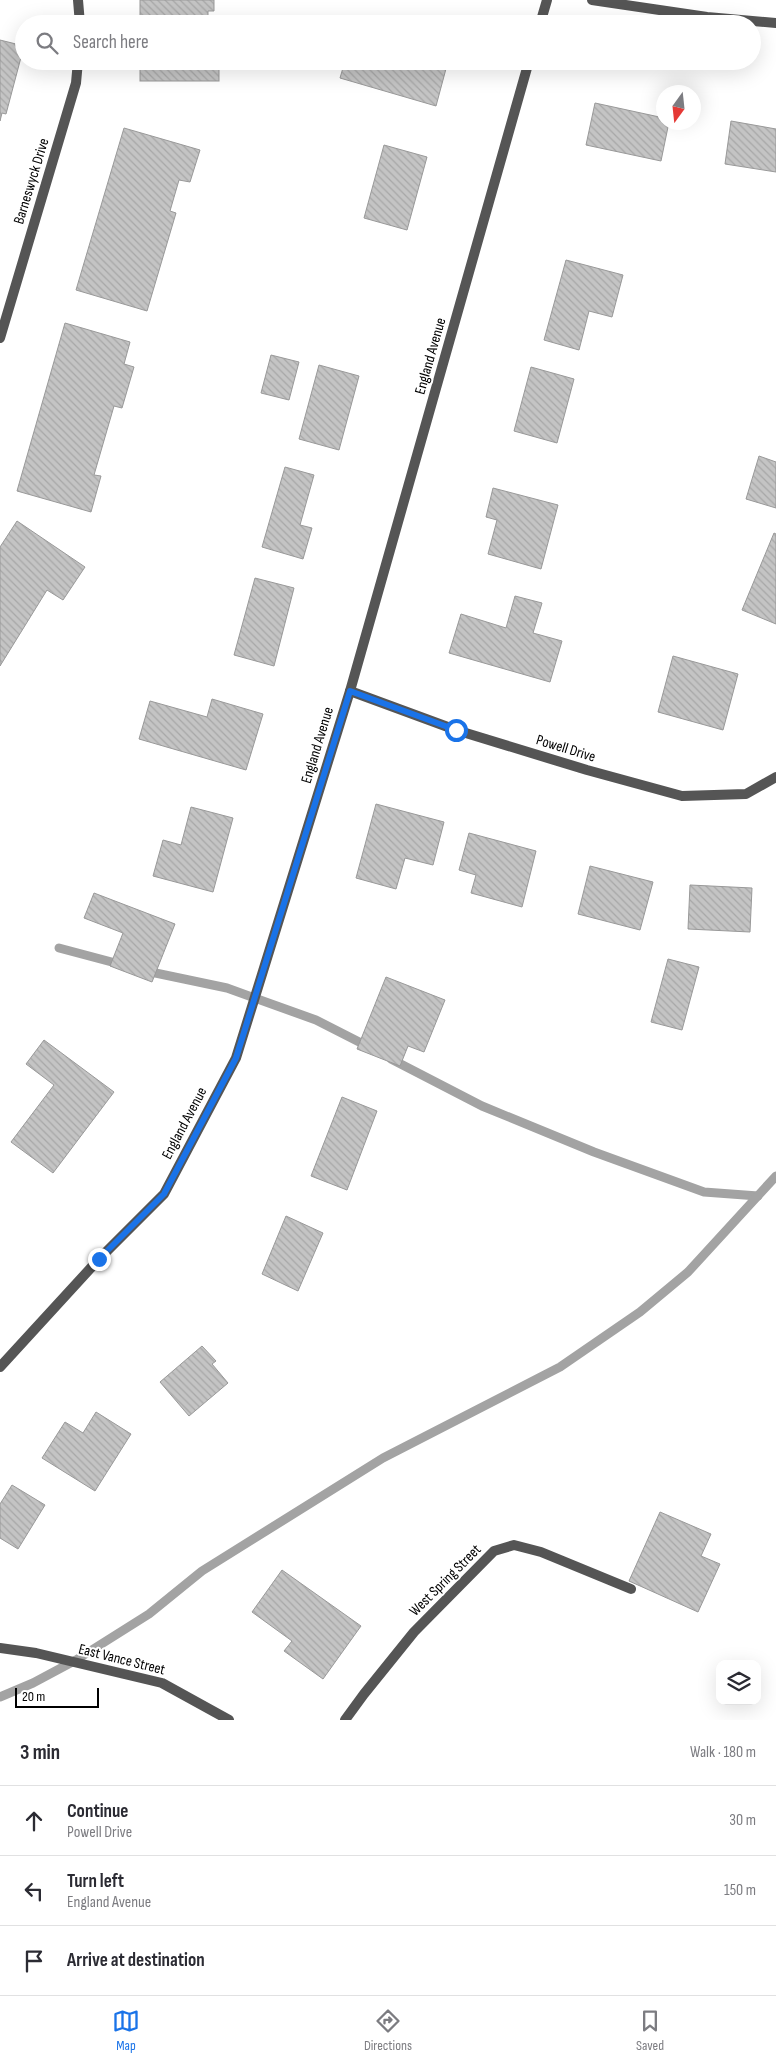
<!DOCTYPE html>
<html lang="en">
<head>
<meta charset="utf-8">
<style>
  :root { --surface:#fff; --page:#f7f7f7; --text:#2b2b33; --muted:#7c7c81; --line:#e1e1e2; --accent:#1a73e8 }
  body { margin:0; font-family:"Sofia Sans Condensed",sans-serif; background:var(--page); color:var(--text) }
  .controls { position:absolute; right:15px; bottom:15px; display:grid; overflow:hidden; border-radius:10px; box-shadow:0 5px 20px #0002 }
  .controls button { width:45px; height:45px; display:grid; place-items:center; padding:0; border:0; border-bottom:1px solid var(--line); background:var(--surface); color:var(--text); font:25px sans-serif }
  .compass { position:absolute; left:656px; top:85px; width:45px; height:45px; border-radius:50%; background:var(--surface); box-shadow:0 5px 20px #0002; rotate:195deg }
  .scale { position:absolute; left:15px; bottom:12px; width:84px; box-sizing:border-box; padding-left:5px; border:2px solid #000; border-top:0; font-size:14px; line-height:18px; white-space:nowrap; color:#000; -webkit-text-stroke:4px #fff; paint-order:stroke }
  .stop { position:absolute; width:15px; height:15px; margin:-11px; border:4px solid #1a73e8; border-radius:50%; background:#fff }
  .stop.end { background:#1a73e8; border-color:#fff; box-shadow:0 1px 5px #0008 }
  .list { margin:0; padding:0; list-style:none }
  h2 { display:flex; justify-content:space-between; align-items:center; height:65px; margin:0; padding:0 20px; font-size:21px }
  h2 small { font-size:16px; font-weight:400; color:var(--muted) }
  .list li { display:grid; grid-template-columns:32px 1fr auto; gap:15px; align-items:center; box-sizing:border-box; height:70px; padding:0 20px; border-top:1px solid var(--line) }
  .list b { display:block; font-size:19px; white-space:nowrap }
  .list p { margin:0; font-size:16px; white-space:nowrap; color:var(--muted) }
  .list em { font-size:16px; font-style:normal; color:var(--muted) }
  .icon { flex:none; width:28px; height:28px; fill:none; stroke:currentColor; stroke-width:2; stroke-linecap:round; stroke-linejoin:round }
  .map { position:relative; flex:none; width:776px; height:1720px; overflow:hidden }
  .search { position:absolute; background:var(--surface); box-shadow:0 5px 20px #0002; left:15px; right:15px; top:15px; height:55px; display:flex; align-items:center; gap:12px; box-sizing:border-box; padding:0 18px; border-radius:28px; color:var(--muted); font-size:19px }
  .sheet { height:275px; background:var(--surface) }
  nav { display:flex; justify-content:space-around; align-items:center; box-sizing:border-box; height:70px; border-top:1px solid var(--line); background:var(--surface); font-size:14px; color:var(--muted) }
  nav a { display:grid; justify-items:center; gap:2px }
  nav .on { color:var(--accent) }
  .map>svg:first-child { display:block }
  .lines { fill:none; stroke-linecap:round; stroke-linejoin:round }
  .stream { stroke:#a3a3a3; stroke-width:9 }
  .building { fill:url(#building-back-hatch); stroke:#999 }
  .lane { stroke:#555; stroke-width:10 }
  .street { stroke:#555; stroke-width:10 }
  .route { stroke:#1a73e8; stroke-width:6 }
  .labels { text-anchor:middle; stroke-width:4; stroke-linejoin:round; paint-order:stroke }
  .street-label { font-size:15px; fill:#000; stroke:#fff }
</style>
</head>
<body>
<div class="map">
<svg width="776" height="1720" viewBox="0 0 776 1720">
  <defs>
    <pattern id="building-back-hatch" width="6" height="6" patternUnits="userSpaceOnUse" patternTransform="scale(1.25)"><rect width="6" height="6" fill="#c4c4c4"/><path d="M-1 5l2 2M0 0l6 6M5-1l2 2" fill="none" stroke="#a7a7a7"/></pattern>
  </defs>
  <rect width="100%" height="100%" fill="#fff"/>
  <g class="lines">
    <!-- stream -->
    <g class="stream">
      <polyline points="59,948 123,965"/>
      <polyline points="146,971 227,988 316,1020 369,1047"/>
      <polyline points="391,1059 482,1106 594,1152 704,1192 758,1196"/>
      <polyline points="0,1697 33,1683 76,1660 149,1614 202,1571 383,1458 560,1367 640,1312 688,1272 776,1176"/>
    </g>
  </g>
  <!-- building -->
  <g class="building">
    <polygon points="140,0 214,0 214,11 208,11 208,24 140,24"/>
    <polygon points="0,40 24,46 6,114 2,113 0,121"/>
    <rect x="140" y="61" width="79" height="20"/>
    <polygon points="345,61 434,61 447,65 436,106 340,78"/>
    <polygon points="595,103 664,118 664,122 669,122 661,161 586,145"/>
    <polygon points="731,121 776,129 776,172 725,164"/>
    <polygon points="124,128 200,150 190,182 179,180 170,211 176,213 147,311 76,290"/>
    <polygon points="384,145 427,157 407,230 364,218"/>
    <polygon points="566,260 623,275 612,317 589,311 579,350 544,340"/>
    <polygon points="65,323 130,342 124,364 134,367 122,408 114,406 94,475 101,476 91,512 17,491"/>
    <polygon points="271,355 299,362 289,400 261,393"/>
    <polygon points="319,365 359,376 339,450 299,439"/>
    <polygon points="531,367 574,379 557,443 514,431"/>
    <polygon points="759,456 776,462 776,508 746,499"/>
    <polygon points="285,467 314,475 300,525 312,528 303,559 262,547"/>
    <polygon points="493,488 558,505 541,569 488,554 497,520 486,517"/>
    <polygon points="17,521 85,567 63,600 47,590 0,666 0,547"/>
    <polygon points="774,533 776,534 776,624 742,610"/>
    <polygon points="255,578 294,588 274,666 234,655"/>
    <polygon points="515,596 542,603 533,633 562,641 550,682 449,653 461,614 506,628"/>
    <polygon points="673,656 738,674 723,730 658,712"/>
    <polygon points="212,699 263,714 246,770 139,739 150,701 207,717"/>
    <polygon points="376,804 444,822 433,865 405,858 396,889 356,878"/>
    <polygon points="191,807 233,818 213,892 153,876 163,840 181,845"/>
    <polygon points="469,833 536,851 522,907 471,893 476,875 459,870"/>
    <polygon points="590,866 653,882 640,930 578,914"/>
    <polygon points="690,885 752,888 750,932 688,929"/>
    <polygon points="94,893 175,924 152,982 110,966 123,933 84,918"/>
    <polygon points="668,959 699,967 682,1030 651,1022"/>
    <polygon points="386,977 445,1000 424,1052 408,1046 400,1066 357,1049"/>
    <polygon points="44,1040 114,1092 53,1173 11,1142 54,1085 26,1064"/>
    <polygon points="342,1097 377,1111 347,1190 311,1176"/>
    <polygon points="286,1216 323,1233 298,1291 262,1274"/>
    <polygon points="202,1346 216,1361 212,1364 228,1383 189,1416 160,1382"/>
    <polygon points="96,1412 131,1434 95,1491 42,1458 65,1422 83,1433"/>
    <polygon points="12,1485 45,1505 18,1549 0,1538 0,1504"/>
    <polygon points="660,1512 711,1534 701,1556 720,1564 698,1612 629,1581"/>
    <polygon points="282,1570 361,1626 323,1679 284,1651 292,1641 252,1612"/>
  </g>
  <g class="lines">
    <!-- lane -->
    <polyline class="lane" points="345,1720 364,1694 414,1632 494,1551 514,1545 541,1552 631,1589"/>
    <!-- street -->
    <g class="street">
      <polyline points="78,0 80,24"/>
      <polyline points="592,0 707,17 776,23"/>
      <polyline points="540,24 547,0"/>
      <polyline points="0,338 76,83 78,61"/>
      <polyline points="350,691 456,730 587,770 682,796 746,794 776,777"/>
      <polyline points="0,1367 99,1259 164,1194 236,1058 350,691 529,61"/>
      <polyline points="0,1648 36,1653 162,1683 229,1720"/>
    </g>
  </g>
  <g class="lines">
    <!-- route -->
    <polyline class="route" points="99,1259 164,1194 236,1058 350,691 456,730"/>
  </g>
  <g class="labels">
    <!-- street labels -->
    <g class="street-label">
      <text transform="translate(31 181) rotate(-73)" y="5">Barneswyck Drive</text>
      <text transform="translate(430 356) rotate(-74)" y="5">England Avenue</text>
      <text transform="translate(317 745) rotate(-73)" y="5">England Avenue</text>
      <text transform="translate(566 748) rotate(17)" y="5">Powell Drive</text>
      <text transform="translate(184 1123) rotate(-62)" y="5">England Avenue</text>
      <text transform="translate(445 1580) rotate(-45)" y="5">West Spring Street</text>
      <text transform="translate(122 1659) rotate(14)" y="5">East Vance Street</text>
    </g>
  </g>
</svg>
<div class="controls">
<button><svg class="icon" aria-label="layers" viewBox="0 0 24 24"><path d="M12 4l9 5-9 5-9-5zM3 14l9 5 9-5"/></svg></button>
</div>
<svg class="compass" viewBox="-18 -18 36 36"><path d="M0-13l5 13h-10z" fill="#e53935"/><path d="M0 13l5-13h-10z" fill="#7c7c81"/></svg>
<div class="scale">20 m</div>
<div class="stop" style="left:456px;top:730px"></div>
<div class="stop end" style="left:99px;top:1259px"></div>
<div class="search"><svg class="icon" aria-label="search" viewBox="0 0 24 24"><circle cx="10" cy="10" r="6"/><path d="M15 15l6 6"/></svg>Search here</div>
</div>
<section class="sheet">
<h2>3 min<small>Walk · 180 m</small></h2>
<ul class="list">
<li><svg class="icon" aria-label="ahead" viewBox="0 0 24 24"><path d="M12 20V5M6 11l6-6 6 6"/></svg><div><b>Continue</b><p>Powell Drive</p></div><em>30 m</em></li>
<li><svg class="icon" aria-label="left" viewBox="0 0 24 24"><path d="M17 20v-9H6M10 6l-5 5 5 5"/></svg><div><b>Turn left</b><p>England Avenue</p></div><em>150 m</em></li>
<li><svg class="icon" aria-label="arrive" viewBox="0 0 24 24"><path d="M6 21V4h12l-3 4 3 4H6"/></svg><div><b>Arrive at destination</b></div></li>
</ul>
</section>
<nav>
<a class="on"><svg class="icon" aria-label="map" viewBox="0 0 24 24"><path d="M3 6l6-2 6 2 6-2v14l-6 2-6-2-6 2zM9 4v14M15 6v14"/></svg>Map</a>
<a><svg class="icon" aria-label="directions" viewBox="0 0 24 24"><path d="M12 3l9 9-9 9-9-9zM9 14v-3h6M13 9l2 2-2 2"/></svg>Directions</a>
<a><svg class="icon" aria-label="saved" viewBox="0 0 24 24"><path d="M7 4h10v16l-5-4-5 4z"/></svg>Saved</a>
</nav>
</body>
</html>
